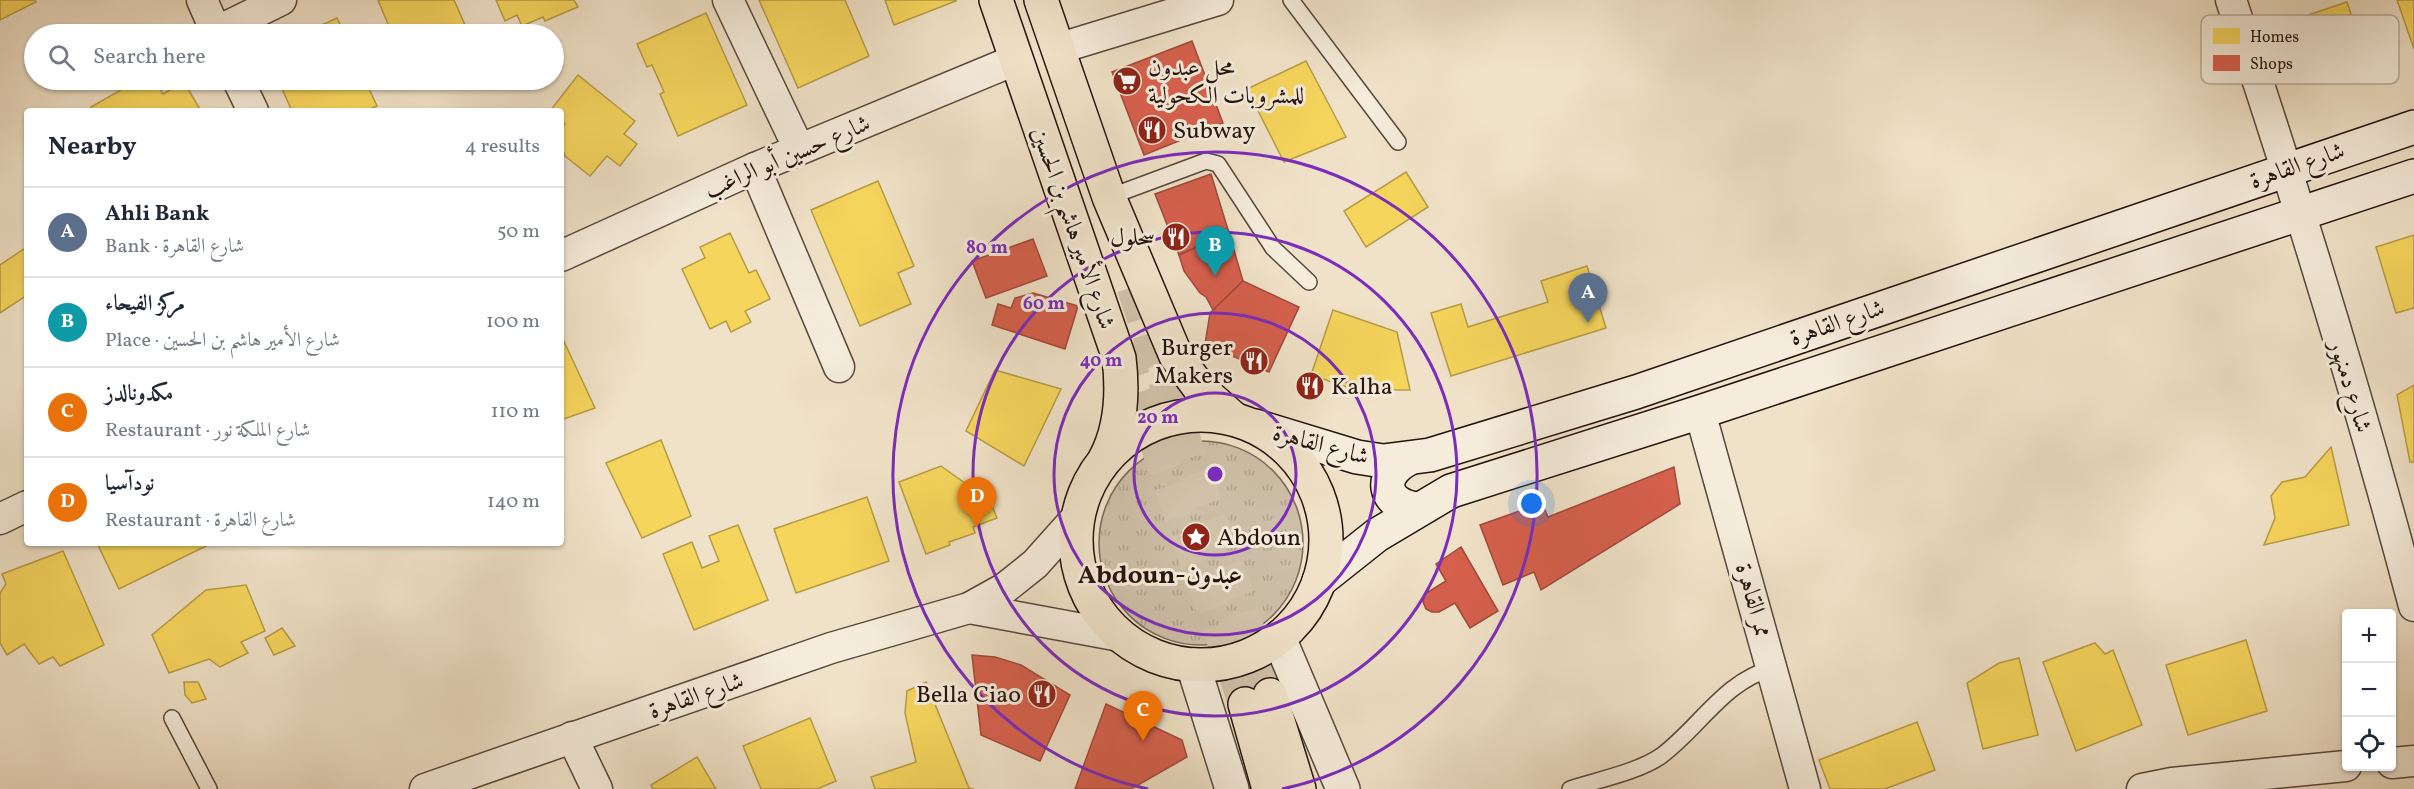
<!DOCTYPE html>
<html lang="en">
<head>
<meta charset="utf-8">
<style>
  :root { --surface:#fff; --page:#f2f2f3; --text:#1f2937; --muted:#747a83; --line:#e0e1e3; --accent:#0f766e }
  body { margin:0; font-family:Vollkorn,Amiri,serif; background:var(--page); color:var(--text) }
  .controls { position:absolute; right:18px; bottom:18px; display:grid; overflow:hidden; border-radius:6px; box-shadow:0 2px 4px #0004 }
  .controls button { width:54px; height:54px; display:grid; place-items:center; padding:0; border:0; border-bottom:2px solid var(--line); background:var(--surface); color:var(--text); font:30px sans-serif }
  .you { position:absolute; left:1532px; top:504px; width:21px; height:21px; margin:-15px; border:4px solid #fff; border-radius:50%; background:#1a73e8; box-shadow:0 0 0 9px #1a73e833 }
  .badge { display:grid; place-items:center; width:39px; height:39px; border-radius:50%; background:var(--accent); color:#fff; font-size:20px; font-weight:700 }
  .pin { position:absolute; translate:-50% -50px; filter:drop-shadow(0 2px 3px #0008) }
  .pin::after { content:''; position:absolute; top:32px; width:21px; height:18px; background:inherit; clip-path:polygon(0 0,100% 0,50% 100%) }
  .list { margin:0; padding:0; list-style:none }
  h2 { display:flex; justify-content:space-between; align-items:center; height:78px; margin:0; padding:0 24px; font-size:26px }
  h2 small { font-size:20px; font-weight:400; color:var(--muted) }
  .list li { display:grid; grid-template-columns:39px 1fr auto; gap:18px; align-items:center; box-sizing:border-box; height:90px; padding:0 24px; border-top:2px solid var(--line) }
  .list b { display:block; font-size:22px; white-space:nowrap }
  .list p { margin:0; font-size:20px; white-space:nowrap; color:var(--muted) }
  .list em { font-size:20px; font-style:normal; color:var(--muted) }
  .icon { flex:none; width:33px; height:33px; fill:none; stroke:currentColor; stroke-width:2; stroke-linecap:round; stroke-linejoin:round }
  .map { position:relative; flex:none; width:2414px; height:789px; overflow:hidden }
  .search { position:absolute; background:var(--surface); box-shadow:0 2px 4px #0004; left:24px; top:24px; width:540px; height:66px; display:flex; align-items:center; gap:15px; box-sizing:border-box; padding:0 21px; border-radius:33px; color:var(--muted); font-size:22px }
  .panel { position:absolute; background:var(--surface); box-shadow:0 2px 4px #0004; left:24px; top:108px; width:540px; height:438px; border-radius:6px }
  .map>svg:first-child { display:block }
  .grass { fill:url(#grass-tufts); stroke:#79695a; stroke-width:1.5 }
  .homes { fill:#f6d55c; stroke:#b79b44; stroke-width:1.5 }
  .shops { fill:#d6604d; stroke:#a1493a; stroke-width:1.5 }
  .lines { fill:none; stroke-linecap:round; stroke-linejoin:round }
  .trunk-tunnel { stroke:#d2c3ac; stroke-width:33; stroke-dasharray:33 16; stroke-linecap:butt }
  .service-casing { stroke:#58473c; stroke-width:18 }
  .minor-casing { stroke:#58473c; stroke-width:33 }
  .tertiary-casing { stroke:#58473c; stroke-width:36 }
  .secondary-casing { stroke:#25130d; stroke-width:36 }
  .trunk-casing { stroke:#25130d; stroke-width:36 }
  .service { stroke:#f5ecdb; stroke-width:15 }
  .minor { stroke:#f5ecdb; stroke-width:30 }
  .tertiary { stroke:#f5ecdb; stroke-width:33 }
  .secondary { stroke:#f5ecdb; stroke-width:33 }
  .trunk { stroke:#f0e2c8; stroke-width:33 }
  .ring { fill:none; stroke:#7b2cbf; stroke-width:3 }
  .labels { text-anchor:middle; stroke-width:6; stroke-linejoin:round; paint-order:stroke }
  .poi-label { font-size:24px; fill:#25130d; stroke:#f5ecdb; text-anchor:start }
  .street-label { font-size:24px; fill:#25130d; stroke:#f5ecdb }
  .neighbourhood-label { font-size:26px; font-weight:bold; fill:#25130d; stroke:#f5ecdb }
  .key { fill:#f5ecdb; stroke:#b7ab9d; stroke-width:1.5 }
  .key-label { font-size:16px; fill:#25130d }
  .centre { fill:#7b2cbf; stroke:#f5ecdb; stroke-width:3 }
  .ring-label { font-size:18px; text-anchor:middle; font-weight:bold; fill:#7b2cbf; stroke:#f5ecdb; stroke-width:6; stroke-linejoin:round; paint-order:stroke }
</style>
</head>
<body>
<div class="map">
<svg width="2414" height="789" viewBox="0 0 2414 789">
  <defs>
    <pattern id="grass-tufts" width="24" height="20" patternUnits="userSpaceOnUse" patternTransform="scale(1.5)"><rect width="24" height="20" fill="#cdbfa8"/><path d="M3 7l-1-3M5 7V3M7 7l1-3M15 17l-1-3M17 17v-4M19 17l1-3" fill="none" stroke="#b0a38f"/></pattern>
  </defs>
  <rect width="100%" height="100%" fill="#f0e2c8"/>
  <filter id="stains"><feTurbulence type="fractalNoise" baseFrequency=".00333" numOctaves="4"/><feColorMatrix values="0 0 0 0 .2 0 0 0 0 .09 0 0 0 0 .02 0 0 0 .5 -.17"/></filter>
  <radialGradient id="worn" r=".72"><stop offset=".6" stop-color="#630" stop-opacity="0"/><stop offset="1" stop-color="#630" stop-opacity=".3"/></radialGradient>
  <!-- grass -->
  <circle class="grass" cx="1201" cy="543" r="102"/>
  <!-- homes -->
  <g class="homes">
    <polygon points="0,0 35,0 36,2 0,20"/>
    <polygon points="378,0 454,0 469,34 389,34 387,30 390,29"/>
    <polygon points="496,0 574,0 578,7 545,21 543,17 522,26 517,15 505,21"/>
    <polygon points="759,0 845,0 869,56 798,88"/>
    <polygon points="885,0 956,0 956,1 894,25"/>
    <polygon points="2397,0 2414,0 2414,49"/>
    <polygon points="2347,2 2356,29 2334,37 2345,71 2317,81 2296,19"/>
    <polygon points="706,13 747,105 678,136 660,94 664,92 652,65 647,67 637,44"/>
    <polygon points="337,18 345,34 302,34"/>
    <polygon points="1306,61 1346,137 1284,162 1247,89"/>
    <polygon points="578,75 635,121 624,134 637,144 620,166 607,156 590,176 565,156 561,145 561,129 565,124 561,121 561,111 550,111"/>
    <polygon points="138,80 155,80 163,94 184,82 201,111 93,111 91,107"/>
    <polygon points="278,80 365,80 377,106 366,111 292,111"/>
    <polygon points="1406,172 1428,207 1366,247 1344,211"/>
    <polygon points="878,181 914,266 898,273 911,304 860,326 811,210"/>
    <polygon points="730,233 749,273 756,270 770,299 745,311 751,322 731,332 726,321 710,329 682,269 705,258 700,247"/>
    <polygon points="2414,235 2414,308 2396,313 2376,247"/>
    <polygon points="27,247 27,295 0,313 0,265"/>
    <polygon points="1587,266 1606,328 1451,376 1431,313 1461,304 1468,327 1548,302 1541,281"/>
    <polygon points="1333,310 1397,332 1410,390 1356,390 1311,375"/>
    <polygon points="561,335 595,408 561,420"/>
    <polygon points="995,370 1061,389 1024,466 966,431"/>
    <polygon points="2414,385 2414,462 2410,462 2397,395"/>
    <polygon points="661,440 691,516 642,538 606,463"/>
    <polygon points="2331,447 2349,525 2264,545 2275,518 2271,496 2282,482 2305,477"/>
    <polygon points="941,466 990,501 997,518 973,527 975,533 949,542 950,545 926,554 899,482"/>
    <polygon points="867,497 889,561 796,593 774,529"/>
    <polygon points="738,525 768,600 694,630 663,554 692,542 702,568 719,561 709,536"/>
    <polygon points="97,543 212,543 119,589"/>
    <polygon points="63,551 104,645 60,666 53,657 39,664 24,644 7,655 0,643 0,593 6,584 2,574"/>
    <polygon points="246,585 265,631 241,642 248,653 220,667 209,659 169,673 152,635 206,590"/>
    <polygon points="282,628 295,646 274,655 265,638"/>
    <polygon points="2246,640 2267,711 2188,735 2166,665"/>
    <polygon points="2095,643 2105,654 2113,650 2142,725 2076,751 2043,662"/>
    <polygon points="2019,658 2038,735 1983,749 1967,683 1999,663"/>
    <polygon points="184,682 198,682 206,699 192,703 185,695"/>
    <polygon points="926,682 969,788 974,789 875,789 871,777 916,762 905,713 907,691"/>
    <polygon points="810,718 836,781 817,789 761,789 743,746"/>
    <polygon points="1917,722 1935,770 1885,789 1830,789 1819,760"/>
    <polygon points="697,757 716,789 653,789 651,785"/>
  </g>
  <!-- shops -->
  <g class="shops">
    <polygon points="1192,41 1223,123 1144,155 1112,72"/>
    <polygon points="1211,174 1229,233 1179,255 1155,194"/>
    <polygon points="1229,233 1243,281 1213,310 1206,297 1200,293 1184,271 1179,255"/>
    <polygon points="1033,239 1047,276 986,298 972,261"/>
    <polygon points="1243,281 1299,307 1269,372 1205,344 1210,313"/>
    <polygon points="1033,293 1078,306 1065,349 992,325 998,304 1011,308 1015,298"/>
    <polygon points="1674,467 1680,504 1541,590 1534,572 1503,585 1480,525 1542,503 1548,517"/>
    <polygon points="1461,547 1498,611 1470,628 1455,603 1439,612 1432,612 1426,609 1423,602 1425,594 1446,581 1436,564"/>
    <polygon points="972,655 995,657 1021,665 1070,695 1040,761 981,735"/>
    <polygon points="1106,704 1182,740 1187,757 1131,789 1075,789"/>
  </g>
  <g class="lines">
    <!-- trunk-tunnel -->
    <g class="trunk-tunnel">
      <polyline points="1133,287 1270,695"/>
      <polyline points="1123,346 1245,704"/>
    </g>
    <!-- service casing -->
    <g class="service-casing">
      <g id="service">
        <polyline points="1291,0 1398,142"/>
        <polyline points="1109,197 1206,161 1218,164 1273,248 1309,282"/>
        <polyline points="172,718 209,789"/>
        <path d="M1570 789C1597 780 1638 772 1661 756 1700 727 1724 681 1773 668"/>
      </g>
    </g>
    <!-- minor casing -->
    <g class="minor-casing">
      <g id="minor">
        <polyline points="202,0 217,34"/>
        <polyline points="728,0 799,149"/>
        <path d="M2231 0C2298 200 2360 402 2414 606"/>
        <polyline points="216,32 281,0"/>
        <polyline points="1057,49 1218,0"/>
        <polyline points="238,80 253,111"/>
        <polyline points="755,168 839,367"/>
        <polyline points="561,256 755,168 1015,60"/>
        <polyline points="1700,412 1805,789"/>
        <polyline points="0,519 27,506"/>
        <polyline points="969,608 1120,636"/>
        <polyline points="572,737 597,789"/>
        <polyline points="2392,763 2414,761"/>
        <polyline points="425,789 831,648 969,608 1005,588 1035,564 1078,516"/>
        <polyline points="2142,789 2172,783 2346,766"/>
      </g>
    </g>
    <!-- tertiary casing -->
    <g class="tertiary-casing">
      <g id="tertiary">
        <polyline points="1279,638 1343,789"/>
        <polyline points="1193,665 1232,789"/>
      </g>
    </g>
    <!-- secondary casing -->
    <g class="secondary-casing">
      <g id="secondary">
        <polyline points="1255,426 1357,457 1383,461 1430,455 1636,392 2414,127"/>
        <path d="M1408 459C1377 475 1383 505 1417 509"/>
        <polyline points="1319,581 1377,535 1451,491 1700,412 2414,176"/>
      </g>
    </g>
    <!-- trunk casing -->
    <g class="trunk-casing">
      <g id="trunk">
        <path d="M996 0 1119 358C1123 391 1121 429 1105 459"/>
        <polyline points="1041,0 1109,197 1176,356 1201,390 1234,419"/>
        <circle cx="1201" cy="540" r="125"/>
        <polyline points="1270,695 1299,789"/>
        <polyline points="1245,704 1269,789"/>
      </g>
    </g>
    <!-- service -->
    <use href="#service" class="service"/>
    <!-- minor -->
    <use href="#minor" class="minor"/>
    <!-- tertiary -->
    <use href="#tertiary" class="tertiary"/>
    <!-- secondary -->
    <use href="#secondary" class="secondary"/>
    <!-- trunk -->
    <use href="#trunk" class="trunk"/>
  </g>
  <!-- distance rings -->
  <g class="ring">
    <circle cx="1215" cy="474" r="81"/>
    <circle cx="1215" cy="474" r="161"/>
    <circle cx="1215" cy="474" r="242"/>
    <path d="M1148 789A322 322 0 1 1 1282 789"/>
  </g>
  <!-- icons -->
  <defs>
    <g id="supermarket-disc" transform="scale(1.5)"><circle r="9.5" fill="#8f2418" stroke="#f5ecdb"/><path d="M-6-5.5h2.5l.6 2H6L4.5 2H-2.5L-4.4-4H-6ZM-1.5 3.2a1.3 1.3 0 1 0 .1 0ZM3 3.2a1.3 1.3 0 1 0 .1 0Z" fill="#fff"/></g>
    <g id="restaurant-disc" transform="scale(1.5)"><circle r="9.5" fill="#8f2418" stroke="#f5ecdb"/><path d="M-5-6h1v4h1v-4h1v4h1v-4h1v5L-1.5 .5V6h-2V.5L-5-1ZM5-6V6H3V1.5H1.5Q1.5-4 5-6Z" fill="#fff"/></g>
    <g id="sight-disc" transform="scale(1.5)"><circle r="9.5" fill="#8f2418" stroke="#f5ecdb"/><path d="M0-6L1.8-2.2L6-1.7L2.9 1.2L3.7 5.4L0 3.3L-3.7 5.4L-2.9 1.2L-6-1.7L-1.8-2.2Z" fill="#fff"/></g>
  </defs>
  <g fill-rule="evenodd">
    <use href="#supermarket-disc" x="1127" y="81"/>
    <use href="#restaurant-disc" x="1152" y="130"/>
    <use href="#restaurant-disc" x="1176" y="237"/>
    <use href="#restaurant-disc" x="1254" y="361"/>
    <use href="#restaurant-disc" x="1310" y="386"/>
    <use href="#sight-disc" x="1196" y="537"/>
    <use href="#restaurant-disc" x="1042" y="694"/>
  </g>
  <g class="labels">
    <!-- poi labels -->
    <g class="poi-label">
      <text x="1148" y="75">محل عبدون<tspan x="1148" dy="28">للمشروبات الكحولية</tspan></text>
      <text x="1173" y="138">Subway</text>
      <text x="1155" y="245" text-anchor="end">سحلول</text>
      <text x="1233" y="355" text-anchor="end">Burger<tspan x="1233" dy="28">Makers</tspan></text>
      <text x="1331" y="394">Kalha</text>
      <text x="1217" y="545">Abdoun</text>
      <text x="1021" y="702" text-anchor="end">Bella Ciao</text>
    </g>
    <!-- street labels -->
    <g class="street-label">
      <text transform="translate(787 156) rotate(-23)" y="8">شارع حسين أبو الراغب</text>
      <text transform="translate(2297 165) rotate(-19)" y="8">شارع القاهرة</text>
      <text transform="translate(1074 228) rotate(71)" y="8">شارع الأمير هاشم بن الحسين</text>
      <text transform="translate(1837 322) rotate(-19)" y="8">شارع القاهرة</text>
      <text transform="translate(2351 386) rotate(73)" y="8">شارع دمنهور</text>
      <text transform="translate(1321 444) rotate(15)" y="8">شارع القاهرة</text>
      <text transform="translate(1754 600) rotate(74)" y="8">ممر القاهرة</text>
      <text transform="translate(696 695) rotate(-19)" y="8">شارع القاهرة</text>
    </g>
    <!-- neighbourhood labels -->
    <g class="neighbourhood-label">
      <text x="1160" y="583">Abdoun-عبدون</text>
    </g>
  </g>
  <!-- legend -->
  <rect x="2201" y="15" width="198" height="69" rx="9" class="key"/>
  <rect x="2213" y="28" width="27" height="16" fill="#f6d55c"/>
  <rect x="2213" y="55" width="27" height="16" fill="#d6604d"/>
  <g class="key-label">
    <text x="2250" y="42">Homes</text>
    <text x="2250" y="69">Shops</text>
  </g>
  <circle cx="1215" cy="474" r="9" class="centre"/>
  <g class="ring-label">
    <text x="987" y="253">80 m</text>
    <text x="1044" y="309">60 m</text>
    <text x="1101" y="366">40 m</text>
    <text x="1158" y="423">20 m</text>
  </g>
  <rect width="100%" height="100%" filter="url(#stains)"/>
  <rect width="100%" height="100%" fill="url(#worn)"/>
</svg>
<div class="controls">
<button>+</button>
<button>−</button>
<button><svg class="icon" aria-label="locate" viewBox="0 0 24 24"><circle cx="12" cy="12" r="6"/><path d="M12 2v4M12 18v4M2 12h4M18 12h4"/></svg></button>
</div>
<div class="you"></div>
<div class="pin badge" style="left:1588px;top:323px;background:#5c6f8a">A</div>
<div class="pin badge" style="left:1215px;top:276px;background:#0f9aa8">B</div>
<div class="pin badge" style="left:1143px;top:741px;background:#e8710a">C</div>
<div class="pin badge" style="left:977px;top:527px;background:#e8710a">D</div>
<div class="search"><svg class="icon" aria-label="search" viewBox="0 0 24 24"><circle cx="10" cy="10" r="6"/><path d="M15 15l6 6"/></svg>Search here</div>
<section class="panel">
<h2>Nearby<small>4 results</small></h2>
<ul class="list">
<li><span class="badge" style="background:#5c6f8a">A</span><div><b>Ahli Bank</b><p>Bank · شارع القاهرة</p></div><em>50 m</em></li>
<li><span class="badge" style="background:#0f9aa8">B</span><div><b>مركز الفيحاء</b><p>Place · شارع الأمير هاشم بن الحسين</p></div><em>100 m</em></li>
<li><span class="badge" style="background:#e8710a">C</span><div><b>مكدونالدز</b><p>Restaurant · شارع الملكة نور</p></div><em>110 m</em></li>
<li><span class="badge" style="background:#e8710a">D</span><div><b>نودآسيا</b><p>Restaurant · شارع القاهرة</p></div><em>140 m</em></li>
</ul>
</section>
</div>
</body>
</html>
